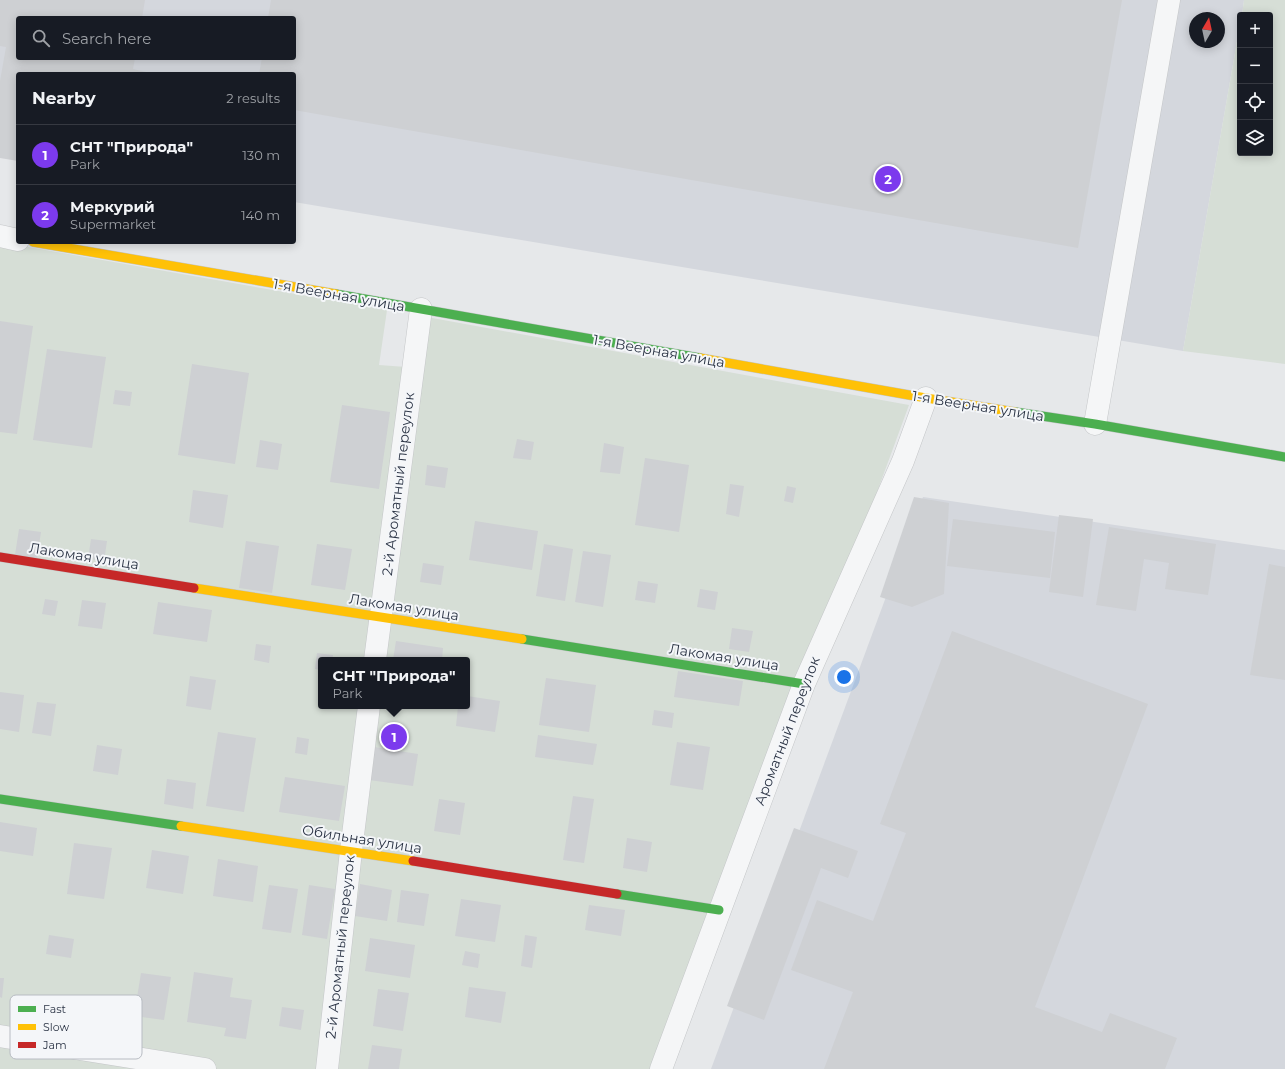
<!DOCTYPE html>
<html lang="en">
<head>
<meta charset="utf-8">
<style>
  :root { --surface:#171b24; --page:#20242c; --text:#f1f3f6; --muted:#9ea1a6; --line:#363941; --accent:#7c3aed }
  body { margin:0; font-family:Montserrat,sans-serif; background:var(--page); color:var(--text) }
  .controls { position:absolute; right:12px; top:12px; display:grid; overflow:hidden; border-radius:4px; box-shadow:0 2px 10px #0003 }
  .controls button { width:36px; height:36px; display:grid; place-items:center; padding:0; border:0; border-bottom:1px solid var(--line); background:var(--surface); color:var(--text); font:20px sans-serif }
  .compass { position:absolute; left:1189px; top:12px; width:36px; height:36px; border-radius:50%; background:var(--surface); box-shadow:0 2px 10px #0003; rotate:9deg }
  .you { position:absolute; left:844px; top:677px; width:14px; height:14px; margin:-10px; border:3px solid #fff; border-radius:50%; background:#1a73e8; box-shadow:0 0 0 6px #1a73e833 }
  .badge { display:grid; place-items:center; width:26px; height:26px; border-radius:50%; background:var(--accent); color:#fff; font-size:13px; font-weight:700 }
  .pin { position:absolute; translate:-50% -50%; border:2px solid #fff; box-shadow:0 1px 4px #0006 }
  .popup { position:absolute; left:318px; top:657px; width:152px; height:52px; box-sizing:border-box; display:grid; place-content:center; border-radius:4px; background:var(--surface); filter:drop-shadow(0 1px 3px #0005); font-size:13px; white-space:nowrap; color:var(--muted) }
  .popup b { font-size:15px; color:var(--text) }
  .popup::after { content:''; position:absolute; left:50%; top:100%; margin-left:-8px; border:8px solid transparent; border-top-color:var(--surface) }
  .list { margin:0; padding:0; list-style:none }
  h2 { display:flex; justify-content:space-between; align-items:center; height:52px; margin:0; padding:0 16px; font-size:17px }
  h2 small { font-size:13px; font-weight:400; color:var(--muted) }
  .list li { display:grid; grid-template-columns:26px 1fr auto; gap:12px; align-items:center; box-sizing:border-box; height:60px; padding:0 16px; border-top:1px solid var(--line) }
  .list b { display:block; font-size:15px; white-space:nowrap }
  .list p { margin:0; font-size:13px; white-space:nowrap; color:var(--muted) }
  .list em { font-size:13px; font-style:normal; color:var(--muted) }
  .icon { flex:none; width:22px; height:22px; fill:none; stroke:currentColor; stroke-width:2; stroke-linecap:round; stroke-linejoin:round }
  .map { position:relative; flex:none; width:1285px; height:1069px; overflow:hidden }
  .search { position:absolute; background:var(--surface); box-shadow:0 2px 10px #0003; left:16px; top:16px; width:280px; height:44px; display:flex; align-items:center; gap:10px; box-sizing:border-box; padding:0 14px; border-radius:4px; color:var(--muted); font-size:15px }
  .panel { position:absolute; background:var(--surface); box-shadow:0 2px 10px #0003; left:16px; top:72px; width:280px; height:172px; border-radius:4px }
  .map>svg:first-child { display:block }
  .built { fill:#d4d7dd; fill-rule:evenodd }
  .green { fill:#d6ded6; fill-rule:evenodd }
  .building { fill:#ced0d3 }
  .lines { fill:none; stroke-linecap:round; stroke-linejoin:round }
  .street-casing { stroke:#c4c6c8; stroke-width:23 }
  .fast-casing { stroke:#c4c6c8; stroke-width:10 }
  .slow-casing { stroke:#c4c6c8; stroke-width:10 }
  .jam-casing { stroke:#c4c6c8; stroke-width:10 }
  .street { stroke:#f5f6f7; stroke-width:22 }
  .fast { stroke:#4caf50; stroke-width:9 }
  .slow { stroke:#ffc107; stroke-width:9 }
  .jam { stroke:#c62828; stroke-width:9 }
  .labels { text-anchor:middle; stroke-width:4; stroke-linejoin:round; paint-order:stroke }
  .street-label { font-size:14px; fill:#2b3445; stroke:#f4f6f9 }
  .key { fill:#f4f6f9; stroke:#b8bcc3; stroke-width:1 }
  .key-label { font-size:11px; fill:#2b3445 }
</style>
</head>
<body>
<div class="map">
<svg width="1285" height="1069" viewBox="0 0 1285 1069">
  <rect width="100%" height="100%" fill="#e6e8ea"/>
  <!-- built -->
  <g class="built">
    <path d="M0 0H1244L1242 15H1240V24L1183 351 294 202V74H18L0 153ZM18 18H294V58H18ZM1195 18H1219V42H1195Z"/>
    <polygon points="923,497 1285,550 1285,1069 711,1069"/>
  </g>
  <!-- green -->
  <g class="green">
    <polygon points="1244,0 1285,0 1285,364 1183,351 1240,24 1240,153 1270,153 1270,15 1242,15"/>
    <path d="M0 242 387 310 379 365 406 367 416 315 909 405 665 1069H0ZM321 660H467V706H321Z"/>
  </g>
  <!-- building -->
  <g class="building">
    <polygon points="0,0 145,0 142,18 18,18 18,58 135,58 133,69 155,74 18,74 18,161 0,158 0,81 6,47 0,46"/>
    <polygon points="271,0 1122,0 1078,248 294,110 294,74 259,74 262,58 294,58 294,18 268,18"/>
    <polygon points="0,321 33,326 17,434 0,432"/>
    <polygon points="47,349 106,357 92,448 33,440"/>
    <polygon points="192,364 249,373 235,464 178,455"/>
    <polygon points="115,390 132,392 130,406 113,404"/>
    <polygon points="342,405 390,412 379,489 330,482"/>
    <polygon points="517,439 534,442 531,460 513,458"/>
    <polygon points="260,440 282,444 278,470 256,467"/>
    <polygon points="604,443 624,447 620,474 600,472"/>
    <polygon points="645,458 689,465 679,532 635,525"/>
    <polygon points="427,465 448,468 445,488 425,485"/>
    <polygon points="730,484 744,486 739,517 726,514"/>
    <polygon points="787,486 796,488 793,503 784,501"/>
    <polygon points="193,490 228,495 223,528 189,522"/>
    <polygon points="914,497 949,503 944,594 912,607 880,597"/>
    <polygon points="1059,515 1093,519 1083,597 1049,592"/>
    <polygon points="953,519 1055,532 1050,578 947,566"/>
    <polygon points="475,521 538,531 532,570 469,560"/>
    <polygon points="1109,527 1216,544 1208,595 1165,589 1169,563 1144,559 1136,611 1096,605"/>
    <polygon points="19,529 41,532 37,558 15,555"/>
    <polygon points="91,539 107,541 104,561 88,559"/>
    <polygon points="246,541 279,546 272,593 239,588"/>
    <polygon points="317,544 352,549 345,590 311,585"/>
    <polygon points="544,544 573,549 565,601 536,596"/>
    <polygon points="583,551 611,555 603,607 575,602"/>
    <polygon points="423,563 444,566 441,585 420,582"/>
    <polygon points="1269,564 1285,567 1285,680 1250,675"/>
    <polygon points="638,581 658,584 655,603 635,600"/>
    <polygon points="700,589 718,592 715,610 697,607"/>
    <polygon points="45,599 58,601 55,616 42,614"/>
    <polygon points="82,600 106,603 102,629 78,626"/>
    <polygon points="158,602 212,610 207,642 153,634"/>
    <polygon points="732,628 753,631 749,652 729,649"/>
    <polygon points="952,631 1148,704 1035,1007 1102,1032 1110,1013 1177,1038 1165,1069 824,1069 853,992 791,970 817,900 873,921 906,833 880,824"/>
    <polygon points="396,641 443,648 442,660 393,660"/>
    <polygon points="256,644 271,646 269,663 254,660"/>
    <polygon points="317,653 333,655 332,660 321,660 321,670 315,669"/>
    <polygon points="678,671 743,681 739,706 674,697"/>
    <polygon points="190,676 216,680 211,710 186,706"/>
    <polygon points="546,678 596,685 589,732 539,725"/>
    <polygon points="0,692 24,695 19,732 0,729"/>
    <polygon points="467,696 500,701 495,732 456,726 458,706 467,706"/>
    <polygon points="37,702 56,704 51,736 32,733"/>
    <polygon points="654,710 674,713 672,728 652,725"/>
    <polygon points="218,732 256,738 244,812 206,806"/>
    <polygon points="538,735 597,744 593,765 535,757"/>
    <polygon points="297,737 309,739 307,755 295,753"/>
    <polygon points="677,742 710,747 703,790 670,785"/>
    <polygon points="97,745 122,749 118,775 93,771"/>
    <polygon points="374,747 418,754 413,786 369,780"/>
    <polygon points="285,777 345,786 339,821 279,812"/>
    <polygon points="167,779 196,783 193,809 164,804"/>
    <polygon points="573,796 594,799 584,863 563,860"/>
    <polygon points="439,799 465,803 460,835 434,831"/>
    <polygon points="0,822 37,828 33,856 0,851"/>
    <polygon points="794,828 858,851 848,878 821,868 764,1020 727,1006"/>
    <polygon points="627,838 652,842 647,872 623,868"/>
    <polygon points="74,843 112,848 104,899 67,894"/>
    <polygon points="152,850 189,856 183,894 146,888"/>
    <polygon points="218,859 258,866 253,902 213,896"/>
    <polygon points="360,884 392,890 387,921 355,916"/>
    <polygon points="269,885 298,889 291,933 262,929"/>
    <polygon points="309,885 335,889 327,939 302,935"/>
    <polygon points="401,890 429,894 424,926 397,922"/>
    <polygon points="461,899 501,905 495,942 455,936"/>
    <polygon points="589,905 625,910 621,936 585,930"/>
    <polygon points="49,935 74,939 71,958 46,954"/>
    <polygon points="525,935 537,937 532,968 521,966"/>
    <polygon points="370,938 415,945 410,978 365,971"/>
    <polygon points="465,951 480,954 478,968 462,965"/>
    <polygon points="194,972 233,978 230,997 252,1000 246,1039 224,1036 226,1028 187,1022"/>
    <polygon points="141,973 171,977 164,1020 134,1016"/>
    <polygon points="0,978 4,978 2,998 0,997"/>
    <polygon points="469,987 506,992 501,1023 465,1017"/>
    <polygon points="378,989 409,993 403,1031 373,1026"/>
    <polygon points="282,1007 304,1010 301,1030 279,1026"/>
    <polygon points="372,1045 402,1049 399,1069 368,1069"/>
  </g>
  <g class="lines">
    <!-- street casing -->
    <g class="street-casing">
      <g id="street">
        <polyline points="0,236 18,240"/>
        <polyline points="1095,424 1169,0"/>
        <polyline points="375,660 421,309"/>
        <polyline points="0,1036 205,1069"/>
        <polyline points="327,1069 351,851 369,706"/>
        <polyline points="661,1069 804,684 903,461 926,398"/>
      </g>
    </g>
    <!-- fast casing -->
    <g class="fast-casing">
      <g id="fast">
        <polyline points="336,294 700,358"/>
        <polyline points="1015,412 1095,424 1285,457"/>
        <polyline points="522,639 804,684"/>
        <polyline points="0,799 181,826"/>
        <polyline points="617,894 719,910"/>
      </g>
    </g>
    <!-- slow casing -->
    <g class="slow-casing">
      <g id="slow">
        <polyline points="33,242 336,294"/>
        <polyline points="700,358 926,398 1015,412"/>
        <polyline points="194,588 522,639"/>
        <polyline points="181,826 413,861"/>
      </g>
    </g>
    <!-- jam casing -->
    <g class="jam-casing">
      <g id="jam">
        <polyline points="0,557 194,588"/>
        <polyline points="413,861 617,894"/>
      </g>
    </g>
    <!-- street -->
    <use href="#street" class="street"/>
    <!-- fast -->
    <use href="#fast" class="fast"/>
    <!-- slow -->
    <use href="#slow" class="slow"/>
    <!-- jam -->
    <use href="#jam" class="jam"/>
  </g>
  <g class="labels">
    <!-- street labels -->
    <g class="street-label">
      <text transform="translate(339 295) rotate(10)" y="5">1-я Веерная улица</text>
      <text transform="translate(659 351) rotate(10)" y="5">1-я Веерная улица</text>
      <text transform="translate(978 406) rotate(9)" y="5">1-я Веерная улица</text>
      <text transform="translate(398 484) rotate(-83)" y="5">2-й Ароматный переулок</text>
      <text transform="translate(84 556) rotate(9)" y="5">Лакомая улица</text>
      <text transform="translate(404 607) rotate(9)" y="5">Лакомая улица</text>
      <text transform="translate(724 657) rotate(9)" y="5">Лакомая улица</text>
      <text transform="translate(787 731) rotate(-69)" y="5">Ароматный переулок</text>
      <text transform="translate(362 839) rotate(9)" y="5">Обильная улица</text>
      <text transform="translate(340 947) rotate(-84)" y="5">2-й Ароматный переулок</text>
    </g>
  </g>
  <!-- legend -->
  <rect x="10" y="995" width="132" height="64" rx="6" class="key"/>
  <rect x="18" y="1006" width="18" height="6" fill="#4caf50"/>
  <rect x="18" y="1024" width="18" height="6" fill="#ffc107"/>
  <rect x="18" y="1042" width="18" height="6" fill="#c62828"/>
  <g class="key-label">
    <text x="43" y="1013">Fast</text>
    <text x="43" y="1031">Slow</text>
    <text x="43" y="1049">Jam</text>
  </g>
</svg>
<div class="controls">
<button>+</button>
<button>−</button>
<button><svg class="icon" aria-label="locate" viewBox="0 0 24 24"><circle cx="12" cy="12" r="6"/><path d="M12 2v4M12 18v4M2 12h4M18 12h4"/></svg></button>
<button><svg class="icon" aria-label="layers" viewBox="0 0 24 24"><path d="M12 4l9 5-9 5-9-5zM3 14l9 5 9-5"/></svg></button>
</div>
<svg class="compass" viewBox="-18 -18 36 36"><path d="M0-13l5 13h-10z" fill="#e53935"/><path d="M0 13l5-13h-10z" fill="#9ea1a6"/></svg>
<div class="you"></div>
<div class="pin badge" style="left:394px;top:737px">1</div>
<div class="popup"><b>СНТ &quot;Природа&quot;</b>Park</div>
<div class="pin badge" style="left:888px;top:179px">2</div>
<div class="search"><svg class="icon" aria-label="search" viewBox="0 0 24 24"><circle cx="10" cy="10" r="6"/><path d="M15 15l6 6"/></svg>Search here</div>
<section class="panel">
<h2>Nearby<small>2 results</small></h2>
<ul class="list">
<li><span class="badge">1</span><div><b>СНТ &quot;Природа&quot;</b><p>Park</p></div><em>130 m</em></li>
<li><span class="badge">2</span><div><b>Меркурий</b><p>Supermarket</p></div><em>140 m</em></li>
</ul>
</section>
</div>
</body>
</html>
